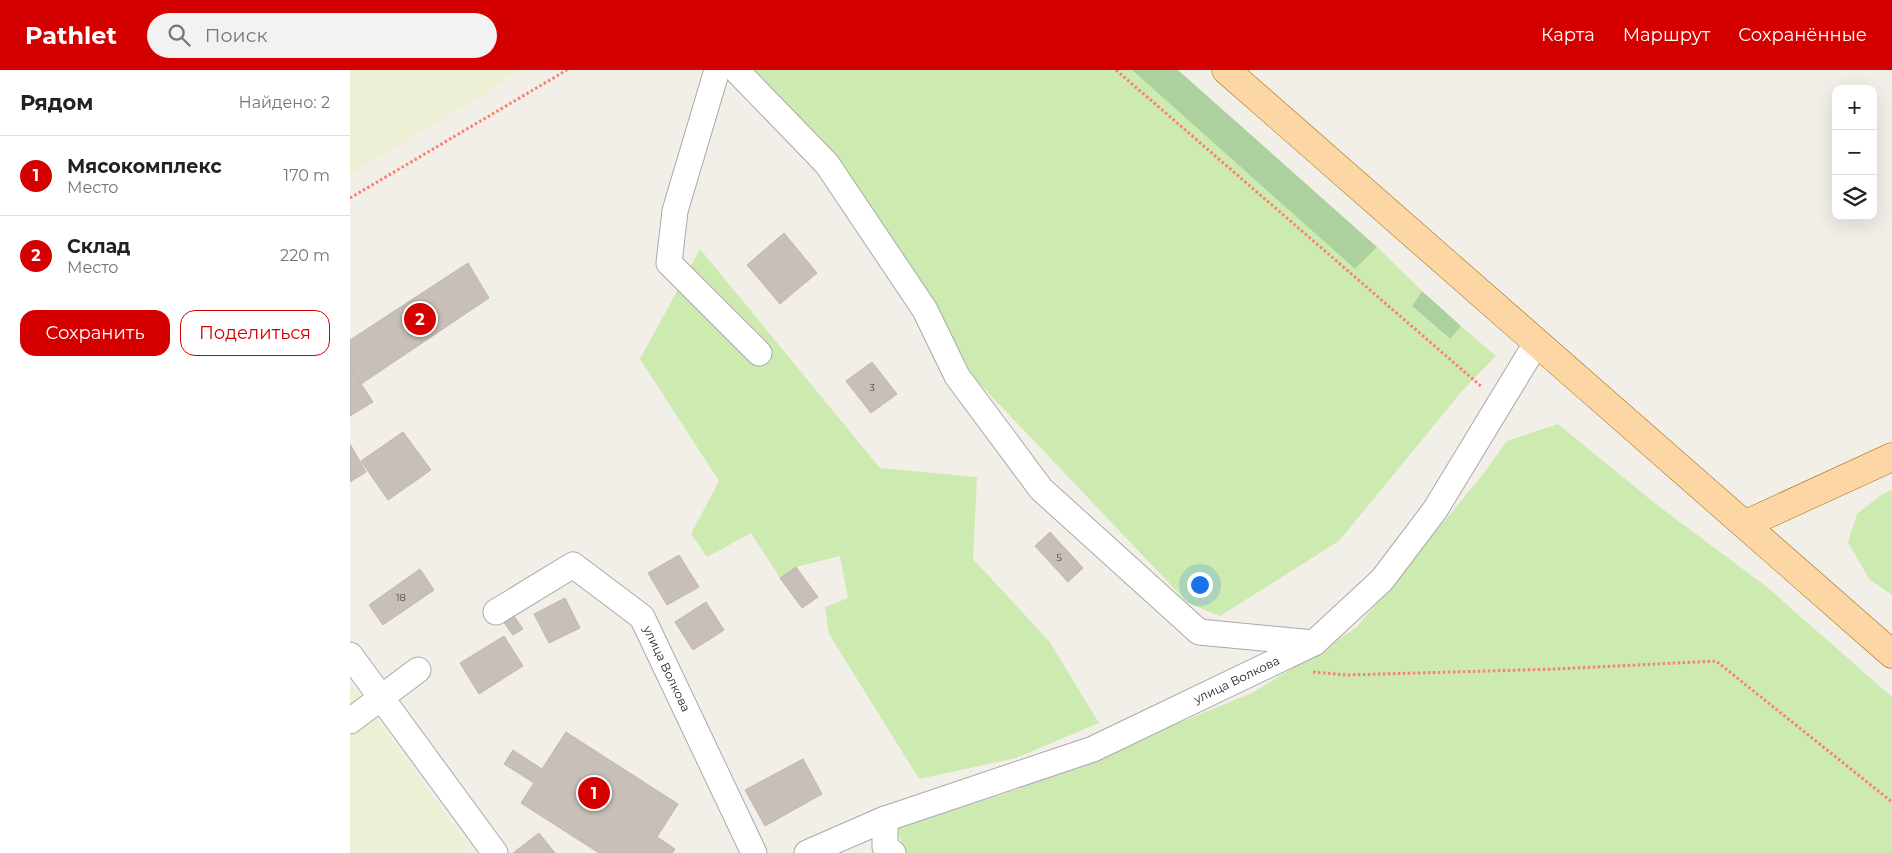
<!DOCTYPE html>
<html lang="ru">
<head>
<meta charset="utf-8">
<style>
  :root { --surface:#fff; --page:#f2f2f2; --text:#222; --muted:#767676; --line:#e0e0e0; --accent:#d40000 }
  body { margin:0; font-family:Montserrat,sans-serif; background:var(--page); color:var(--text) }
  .controls { position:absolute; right:15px; top:15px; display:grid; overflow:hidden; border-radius:10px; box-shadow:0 5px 20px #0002 }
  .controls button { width:45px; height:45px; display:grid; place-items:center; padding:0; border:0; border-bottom:1px solid var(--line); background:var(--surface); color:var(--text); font:25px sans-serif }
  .you { position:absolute; left:849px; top:514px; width:18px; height:18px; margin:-12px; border:4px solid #fff; border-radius:50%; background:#1a73e8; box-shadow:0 0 0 8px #1a73e833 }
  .badge { display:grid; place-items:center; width:32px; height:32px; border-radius:50%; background:var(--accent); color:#fff; font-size:16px; font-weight:700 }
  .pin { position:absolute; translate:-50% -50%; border:2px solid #fff; box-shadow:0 1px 5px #0006 }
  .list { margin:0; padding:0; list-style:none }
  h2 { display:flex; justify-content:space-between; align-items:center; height:65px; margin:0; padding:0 20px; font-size:21px }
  h2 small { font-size:16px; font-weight:400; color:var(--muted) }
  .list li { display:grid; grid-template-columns:32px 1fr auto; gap:15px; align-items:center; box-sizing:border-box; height:80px; padding:0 20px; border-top:1px solid var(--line) }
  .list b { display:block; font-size:19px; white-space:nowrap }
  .list p { margin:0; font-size:16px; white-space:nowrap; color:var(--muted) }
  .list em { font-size:16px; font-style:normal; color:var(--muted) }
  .actions { display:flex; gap:10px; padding:15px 20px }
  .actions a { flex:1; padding:11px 0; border:1px solid var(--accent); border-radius:15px; text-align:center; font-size:18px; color:var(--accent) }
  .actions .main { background:var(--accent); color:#fff }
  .icon { flex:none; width:28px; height:28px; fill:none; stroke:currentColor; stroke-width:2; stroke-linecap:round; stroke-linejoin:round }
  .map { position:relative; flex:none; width:1542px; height:783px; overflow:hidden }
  header { display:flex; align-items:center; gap:30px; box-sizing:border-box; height:70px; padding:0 25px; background:var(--accent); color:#fff }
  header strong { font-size:24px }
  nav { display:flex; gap:28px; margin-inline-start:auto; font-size:18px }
  .search { width:350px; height:45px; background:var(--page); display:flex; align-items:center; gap:12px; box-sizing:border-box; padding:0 18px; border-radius:28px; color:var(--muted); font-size:19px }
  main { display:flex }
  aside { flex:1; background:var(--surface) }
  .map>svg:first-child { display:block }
  .farmland { fill:#eef0d5 }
  .grass { fill:#cdebb0 }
  .forest { fill:#add19e }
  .building { fill:#c7bfb8; stroke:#c4b6ab }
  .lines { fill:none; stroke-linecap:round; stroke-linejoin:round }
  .minor-casing { stroke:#a9a9a9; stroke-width:27 }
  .major-casing { stroke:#a06b00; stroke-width:29 }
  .path { stroke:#fa8072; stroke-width:3; stroke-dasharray:2.5 2.5; stroke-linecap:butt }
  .minor { stroke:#fff; stroke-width:25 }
  .major { stroke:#fcd6a4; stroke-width:28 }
  .labels { text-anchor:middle; stroke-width:4; stroke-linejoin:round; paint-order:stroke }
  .number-label { font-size:10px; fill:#4b4948 }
  .street-label { font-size:12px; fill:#222; stroke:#fff }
</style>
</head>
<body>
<header>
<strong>Pathlet</strong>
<div class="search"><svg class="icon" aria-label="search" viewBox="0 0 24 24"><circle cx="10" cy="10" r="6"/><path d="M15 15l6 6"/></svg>Поиск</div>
<nav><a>Карта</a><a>Маршрут</a><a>Сохранённые</a></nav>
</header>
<main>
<aside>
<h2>Рядом<small>Найдено: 2</small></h2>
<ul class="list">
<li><span class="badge">1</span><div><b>Мясокомплекс</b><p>Место</p></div><em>170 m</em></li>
<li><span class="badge">2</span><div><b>Склад</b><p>Место</p></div><em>220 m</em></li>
</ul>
<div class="actions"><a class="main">Сохранить</a><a>Поделиться</a></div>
</aside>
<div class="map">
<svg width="1542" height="783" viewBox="0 0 1542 783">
  <rect width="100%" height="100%" fill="#f2efe9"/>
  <!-- farmland -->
  <g class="farmland">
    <polygon points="0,0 168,0 137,23 0,104"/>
    <polygon points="0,613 115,771 115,783 0,783"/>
  </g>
  <!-- grass -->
  <g class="grass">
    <polygon points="396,0 782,0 1005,199 1027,177 1072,221 1062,236 1099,269 1111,256 1146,286 1113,320 989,471 870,546 838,533 626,310 502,116"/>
    <polygon points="350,179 530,398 627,407 623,489 699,571 749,653 666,688 569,709 479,564 475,537 498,528 490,486 446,497 430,508 401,463 357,487 341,464 369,411 290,289"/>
    <polygon points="1208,354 1307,435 1417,517 1542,627 1542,783 557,783 545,758 669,719 904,622 1006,558 1134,403 1157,371"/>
    <polygon points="1542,420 1542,525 1519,509 1498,472 1507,444 1531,425"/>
  </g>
  <!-- forest -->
  <g class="forest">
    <polygon points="782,0 828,0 1027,177 1005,199"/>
    <polygon points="1072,221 1111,256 1100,269 1062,236"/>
  </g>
  <!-- building -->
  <g class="building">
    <polygon points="434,163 467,203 430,234 397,195"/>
    <polygon points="118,193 139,228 11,314 0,297 0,270"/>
    <polygon points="522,292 547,324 521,343 496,311"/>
    <polygon points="0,297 23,332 0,346"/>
    <polygon points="53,362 81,400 38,430 11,391"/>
    <polygon points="0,374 16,402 0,412"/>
    <polygon points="700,462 733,498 718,512 685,476"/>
    <polygon points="329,485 349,517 317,535 298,503"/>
    <polygon points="446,497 468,527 452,538 430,508"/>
    <polygon points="70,499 84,520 33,555 19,535"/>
    <polygon points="215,528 230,558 199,573 184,544"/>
    <polygon points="356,532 374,560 343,580 325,552"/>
    <polygon points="162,543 173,559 163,565 152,550"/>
    <polygon points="154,566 173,596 129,624 110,593"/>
    <polygon points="216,662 328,734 307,767 325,779 322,783 249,783 171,733 184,713 154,694 163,680 192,699"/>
    <polygon points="453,689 472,724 415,756 395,720"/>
    <polygon points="189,763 205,783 163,783"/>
  </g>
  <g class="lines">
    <!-- minor casing -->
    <g class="minor-casing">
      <g id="minor">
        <polyline points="367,0 325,141 319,193 409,283"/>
        <polyline points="386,0 477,94 575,240 607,306 691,419 849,562 964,573"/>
        <path id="s1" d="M146 542 223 495 292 547 404 783"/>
        <polyline points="0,585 145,783"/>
        <polyline points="0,651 68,600"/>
        <polyline points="535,749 535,777 543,783"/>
        <path id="s2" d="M457 783 535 749 743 679 964 573 1032 510 1085 440 1187 272"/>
      </g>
    </g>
    <!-- major casing -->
    <g class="major-casing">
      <g id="major">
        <polyline points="876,0 1542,584"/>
        <polyline points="1396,454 1542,387"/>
      </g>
    </g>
    <!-- path -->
    <g class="path">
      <polyline points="766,0 1132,317"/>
      <polyline points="0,128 217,0"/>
      <polyline points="963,602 997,605 1207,599 1366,591 1542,732"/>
    </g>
    <!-- minor -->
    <use href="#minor" class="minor"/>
    <!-- major -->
    <use href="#major" class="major"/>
  </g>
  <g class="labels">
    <!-- number labels -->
    <g class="number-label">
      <text x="522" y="321">3</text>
      <text x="709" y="491">5</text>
      <text x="51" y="531">18</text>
    </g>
    <!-- street labels -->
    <g class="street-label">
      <text dy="4" stroke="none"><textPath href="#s1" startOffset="234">улица Волкова</textPath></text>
      <text dy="4" stroke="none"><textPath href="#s2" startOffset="464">улица Волкова</textPath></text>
    </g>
  </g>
</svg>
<div class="controls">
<button>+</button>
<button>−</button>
<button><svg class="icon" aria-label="layers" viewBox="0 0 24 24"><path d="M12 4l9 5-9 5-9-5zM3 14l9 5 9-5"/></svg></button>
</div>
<div class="you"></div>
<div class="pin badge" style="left:244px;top:723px">1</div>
<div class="pin badge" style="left:70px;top:249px">2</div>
</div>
</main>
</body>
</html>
